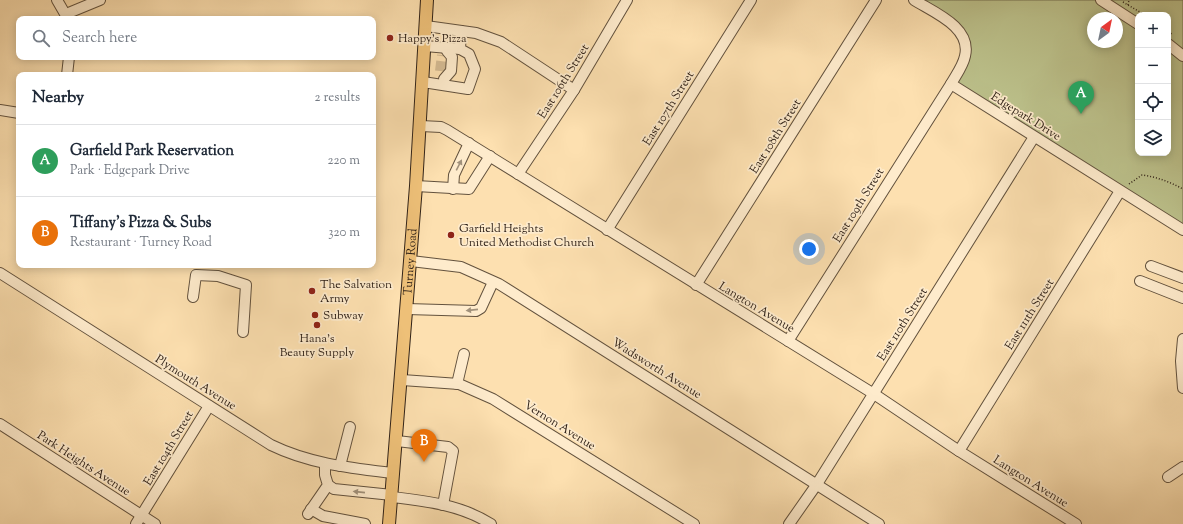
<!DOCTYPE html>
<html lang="en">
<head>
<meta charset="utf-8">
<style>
  :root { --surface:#fff; --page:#f6f6f7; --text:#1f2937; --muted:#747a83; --line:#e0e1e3; --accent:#db2777 }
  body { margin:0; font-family:"Sorts Mill Goudy",serif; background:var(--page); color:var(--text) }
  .controls { position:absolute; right:12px; top:12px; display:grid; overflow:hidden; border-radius:8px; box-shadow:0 2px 10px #0003 }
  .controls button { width:36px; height:36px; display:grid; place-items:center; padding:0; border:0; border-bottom:1px solid var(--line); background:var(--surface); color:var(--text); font:20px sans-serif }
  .compass { position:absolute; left:1087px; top:12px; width:36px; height:36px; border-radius:50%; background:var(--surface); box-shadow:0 2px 10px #0003; rotate:33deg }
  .you { position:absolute; left:809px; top:249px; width:14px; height:14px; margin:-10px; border:3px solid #fff; border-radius:50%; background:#1a73e8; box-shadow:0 0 0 6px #1a73e833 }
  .badge { display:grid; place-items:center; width:26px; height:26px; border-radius:50%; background:var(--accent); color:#fff; font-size:13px; font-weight:700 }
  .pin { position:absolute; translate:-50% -33px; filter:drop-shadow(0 1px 2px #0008) }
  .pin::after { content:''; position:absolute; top:21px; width:14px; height:12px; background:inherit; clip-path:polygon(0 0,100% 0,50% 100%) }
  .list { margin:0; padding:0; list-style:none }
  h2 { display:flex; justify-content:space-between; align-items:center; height:52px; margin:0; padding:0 16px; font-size:17px }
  h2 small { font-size:13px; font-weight:400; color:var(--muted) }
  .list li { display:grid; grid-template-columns:26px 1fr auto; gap:12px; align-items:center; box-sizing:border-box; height:72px; padding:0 16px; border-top:1px solid var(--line) }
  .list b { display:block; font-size:15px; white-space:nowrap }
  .list p { margin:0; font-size:13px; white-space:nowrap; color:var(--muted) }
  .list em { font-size:13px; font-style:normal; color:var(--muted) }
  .icon { flex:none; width:22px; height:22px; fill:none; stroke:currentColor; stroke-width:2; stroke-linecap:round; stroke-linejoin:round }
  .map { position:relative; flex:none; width:1183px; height:524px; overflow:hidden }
  .search { position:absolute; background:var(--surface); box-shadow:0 2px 10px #0003; left:16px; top:16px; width:360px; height:44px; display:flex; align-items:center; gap:10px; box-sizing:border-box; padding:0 14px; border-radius:8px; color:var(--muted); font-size:15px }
  .panel { position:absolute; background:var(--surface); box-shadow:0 2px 10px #0003; left:16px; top:72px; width:360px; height:196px; border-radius:8px }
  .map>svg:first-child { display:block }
  .green { fill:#bdc38d; stroke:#767252; fill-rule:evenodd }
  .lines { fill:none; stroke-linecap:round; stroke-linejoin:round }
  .minor-tunnel { stroke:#d4ba92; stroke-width:10; stroke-dasharray:10 5; stroke-linecap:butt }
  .minor-casing { stroke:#63523e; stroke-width:12 }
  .major-casing { stroke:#302218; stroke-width:14 }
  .path { stroke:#302218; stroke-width:1.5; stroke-dasharray:1 2; stroke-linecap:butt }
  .minor { stroke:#feebcc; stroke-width:10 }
  .major { stroke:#eec078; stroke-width:12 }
  .oneway { fill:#a1917b }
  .poi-dot { fill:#8f2418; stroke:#feebcc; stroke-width:1.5 }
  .labels { text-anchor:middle; stroke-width:3.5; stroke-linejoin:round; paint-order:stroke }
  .poi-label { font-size:12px; fill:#302218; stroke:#feebcc; text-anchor:start }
  .street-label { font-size:12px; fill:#302218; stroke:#feebcc }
</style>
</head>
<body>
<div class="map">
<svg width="1183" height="524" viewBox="0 0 1183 524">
  <rect width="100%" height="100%" fill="#fde0b0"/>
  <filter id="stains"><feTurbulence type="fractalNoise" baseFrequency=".005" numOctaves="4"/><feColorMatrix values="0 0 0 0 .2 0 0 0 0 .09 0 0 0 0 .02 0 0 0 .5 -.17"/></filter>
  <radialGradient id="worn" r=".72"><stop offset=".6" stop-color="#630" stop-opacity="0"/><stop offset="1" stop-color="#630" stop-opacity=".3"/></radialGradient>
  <!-- green -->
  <path class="green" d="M914 0H1183V230L951 84 961 66 962 35ZM1138 15H1168V153H1138ZM1093 18H1117V42H1093Z"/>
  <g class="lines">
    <!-- minor-tunnel -->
    <polyline class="minor-tunnel" points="440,71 442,55"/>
    <!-- minor casing -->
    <g class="minor-casing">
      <g id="minor">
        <polyline points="57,0 68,19"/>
        <polyline points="1101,0 1138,24"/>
        <polyline points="66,14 100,0"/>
        <polyline points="426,26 476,33 501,42 574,90"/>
        <polyline points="1168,44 1183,56"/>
        <polyline points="425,46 460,49"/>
        <polyline points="67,75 69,57"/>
        <polyline points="444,79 451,71 452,57 447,51"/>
        <polyline points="423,82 468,89 475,69 469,54 460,49 461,31"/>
        <polyline points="951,84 1183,230"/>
        <polyline points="0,110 19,113"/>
        <polyline points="421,126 441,127 447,130 874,394 959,451 1076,524"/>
        <polyline points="518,174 574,90 627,0"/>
        <polyline points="416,186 469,189 490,156"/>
        <polyline points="453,189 454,175 469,143"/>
        <polyline points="607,230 751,0"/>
        <polyline points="411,261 461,267 499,284 879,524"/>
        <polyline points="1151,266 1183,278"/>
        <path d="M0 273 271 445C310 464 351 468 393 473"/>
        <polyline points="1140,281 1183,298"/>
        <polyline points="696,285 876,0"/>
        <polyline points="193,297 196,275 218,276 246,285 243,332"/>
        <polyline points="407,309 476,311 481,308 493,282"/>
        <polyline points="1183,339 1181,361 1183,388"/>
        <path d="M788 341 951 84C956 75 963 66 965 56 972 27 933 12 914 0"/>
        <polyline points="402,380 459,384 493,399 694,524"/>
        <polyline points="457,384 464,354"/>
        <polyline points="0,424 155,524"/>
        <polyline points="397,441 448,447 453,451 443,505"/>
        <polyline points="959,451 1120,191"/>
        <polyline points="340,466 350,427"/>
        <polyline points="1168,477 1183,467"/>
        <polyline points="328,485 334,489 392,495"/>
        <path d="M392 497C426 501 461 505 491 524"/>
        <polyline points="311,509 323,516 365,524"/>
        <polyline points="308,514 328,485 325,475 325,464"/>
        <polyline points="136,524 209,406"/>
        <polyline points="789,524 817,484 1034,137"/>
      </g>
    </g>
    <!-- major casing -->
    <g class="major-casing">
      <g id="major">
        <path id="s1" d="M389 524 416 186 427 0"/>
      </g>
    </g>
    <!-- path -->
    <g class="path">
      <polyline points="1123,2 1145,15"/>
      <polyline points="1128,5 1129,0"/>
      <polyline points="1168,32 1172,34"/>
      <path d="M1129 184 1142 175C1157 177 1170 182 1183 189"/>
    </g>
    <!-- minor -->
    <use href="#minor" class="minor"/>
    <!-- major -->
    <use href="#major" class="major"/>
  </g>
  <!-- one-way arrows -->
  <defs><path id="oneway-solid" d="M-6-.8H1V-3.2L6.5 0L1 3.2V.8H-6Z"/></defs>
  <g class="oneway">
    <use href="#oneway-solid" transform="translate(459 165) rotate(-63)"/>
    <use href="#oneway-solid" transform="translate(472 310) rotate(174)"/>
    <use href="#oneway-solid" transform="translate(359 492) rotate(-174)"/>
  </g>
  <!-- markers -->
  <g class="poi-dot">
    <circle cx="390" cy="38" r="4"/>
    <circle cx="451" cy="235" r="4"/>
    <circle cx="312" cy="291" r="4"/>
    <circle cx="315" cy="315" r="4"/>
    <circle cx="317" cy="325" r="4"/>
  </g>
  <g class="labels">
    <!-- poi labels -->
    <g class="poi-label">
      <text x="398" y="42">Happy's Pizza</text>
      <text x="459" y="232">Garfield Heights<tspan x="459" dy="14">United Methodist Church</tspan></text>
      <text x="320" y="288">The Salvation<tspan x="320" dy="14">Army</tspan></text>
      <text x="323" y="319">Subway</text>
      <text x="317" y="342" text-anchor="middle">Hana's<tspan x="317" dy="14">Beauty Supply</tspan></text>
    </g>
    <!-- street labels -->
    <g class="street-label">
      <text transform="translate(563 81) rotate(-58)" y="4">East 106th Street</text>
      <text transform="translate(668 108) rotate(-58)" y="4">East 107th Street</text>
      <text transform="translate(1026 116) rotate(32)" y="4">Edgepark Drive</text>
      <text transform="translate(775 136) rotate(-58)" y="4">East 108th Street</text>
      <text transform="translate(858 205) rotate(-58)" y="4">East 109th Street</text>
      <text dy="4" stroke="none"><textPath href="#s1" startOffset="263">Turney Road</textPath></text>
      <text transform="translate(757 307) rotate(31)" y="4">Langton Avenue</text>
      <text transform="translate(1029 314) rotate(-58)" y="4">East 111th Street</text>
      <text transform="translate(902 324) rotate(-58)" y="4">East 110th Street</text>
      <text transform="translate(657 368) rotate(32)" y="4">Wadsworth Avenue</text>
      <text transform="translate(196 382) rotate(32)" y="4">Plymouth Avenue</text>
      <text transform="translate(560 425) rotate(32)" y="4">Vernon Avenue</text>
      <text transform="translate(168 448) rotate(-59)" y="4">East 104th Street</text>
      <text transform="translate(84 463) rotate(33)" y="4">Park Heights Avenue</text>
      <text transform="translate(1031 481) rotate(32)" y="4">Langton Avenue</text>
    </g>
  </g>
  <rect width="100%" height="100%" filter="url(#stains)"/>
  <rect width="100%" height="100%" fill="url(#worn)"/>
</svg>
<div class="controls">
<button>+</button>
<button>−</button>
<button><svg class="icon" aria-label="locate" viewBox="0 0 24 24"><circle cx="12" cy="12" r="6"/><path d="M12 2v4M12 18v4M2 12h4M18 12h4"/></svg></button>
<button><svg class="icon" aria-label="layers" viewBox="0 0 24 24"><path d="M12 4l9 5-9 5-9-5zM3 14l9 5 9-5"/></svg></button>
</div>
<svg class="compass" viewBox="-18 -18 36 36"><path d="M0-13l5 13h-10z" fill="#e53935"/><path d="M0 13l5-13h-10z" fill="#747a83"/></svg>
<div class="you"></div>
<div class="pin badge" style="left:1081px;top:114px;background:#2e9e5b">A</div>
<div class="pin badge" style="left:424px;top:462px;background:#e8710a">B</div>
<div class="search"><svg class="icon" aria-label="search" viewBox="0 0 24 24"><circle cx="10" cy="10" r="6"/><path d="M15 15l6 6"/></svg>Search here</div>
<section class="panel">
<h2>Nearby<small>2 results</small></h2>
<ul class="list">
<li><span class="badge" style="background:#2e9e5b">A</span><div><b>Garfield Park Reservation</b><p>Park · Edgepark Drive</p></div><em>220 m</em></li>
<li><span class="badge" style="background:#e8710a">B</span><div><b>Tiffany’s Pizza &amp; Subs</b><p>Restaurant · Turney Road</p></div><em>320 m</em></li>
</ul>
</section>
</div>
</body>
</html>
